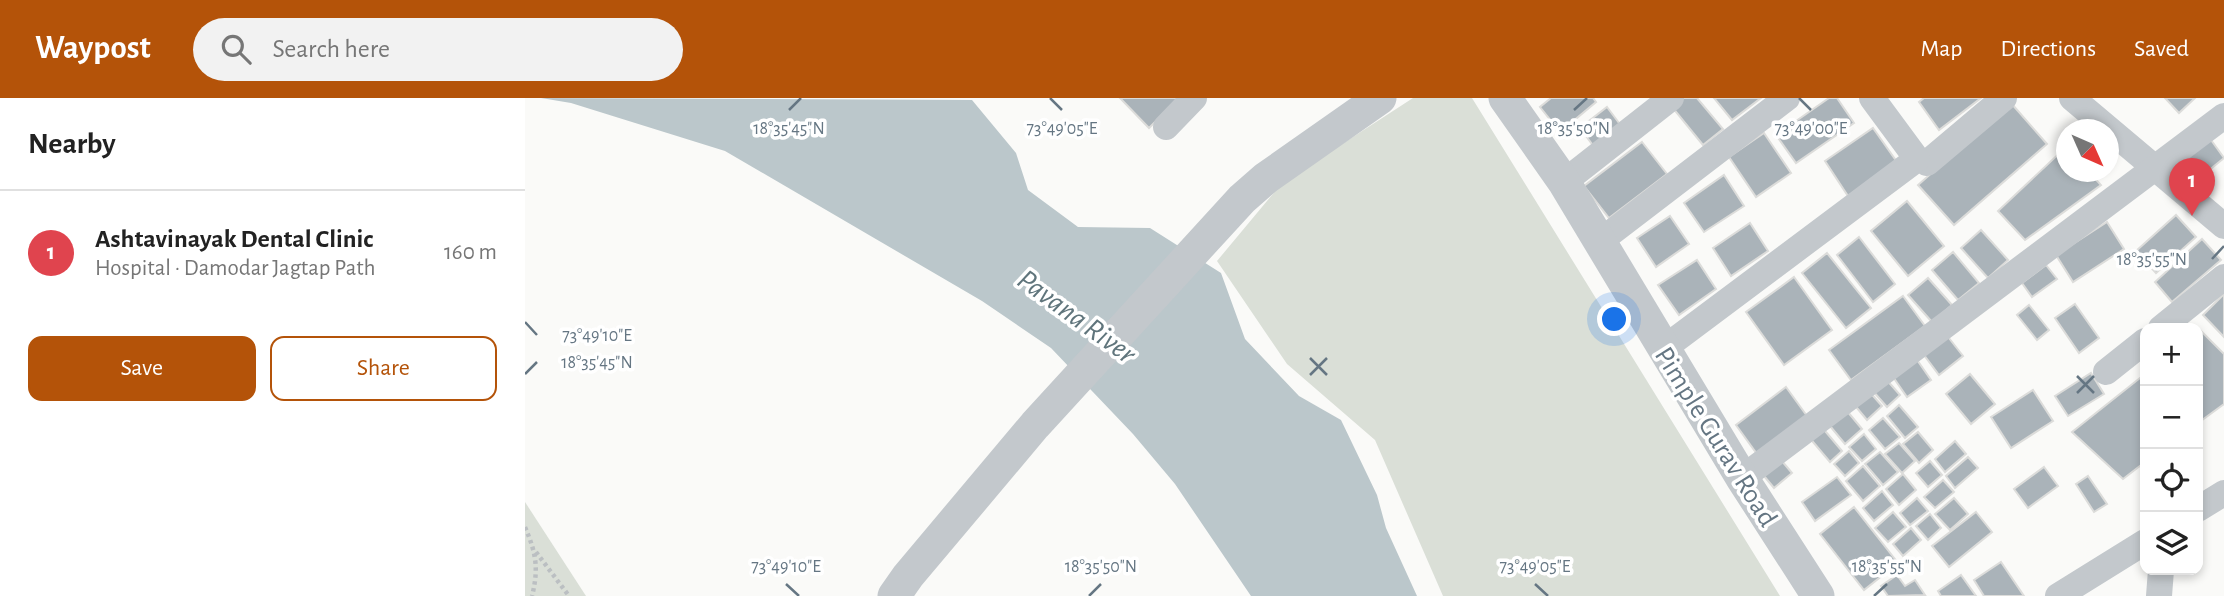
<!DOCTYPE html>
<html lang="en">
<head>
<meta charset="utf-8">
<style>
  :root { --surface:#fff; --page:#f2f2f2; --text:#222; --muted:#767676; --line:#e0e0e0; --accent:#b45309 }
  body { margin:0; font-family:"Alegreya Sans",sans-serif; background:var(--page); color:var(--text) }
  .controls { position:absolute; right:21px; bottom:21px; display:grid; overflow:hidden; border-radius:14px; box-shadow:0 4px 10px #0003 }
  .controls button { width:63px; height:63px; display:grid; place-items:center; padding:0; border:0; border-bottom:2px solid var(--line); background:var(--surface); color:var(--text); font:35px sans-serif }
  .compass { position:absolute; left:1531px; top:21px; width:63px; height:63px; border-radius:50%; background:var(--surface); box-shadow:0 4px 10px #0003; rotate:135deg }
  .you { position:absolute; left:1090px; top:222px; width:24px; height:24px; margin:-18px; border:5px solid #fff; border-radius:50%; background:#1a73e8; box-shadow:0 0 0 10px #1a73e833 }
  .badge { display:grid; place-items:center; width:46px; height:46px; border-radius:50%; background:var(--accent); color:#fff; font-size:23px; font-weight:700 }
  .pin { position:absolute; translate:-50% -58px; filter:drop-shadow(0 2px 4px #0008) }
  .pin::after { content:''; position:absolute; top:37px; width:24px; height:21px; background:inherit; clip-path:polygon(0 0,100% 0,50% 100%) }
  .list { margin:0; padding:0; list-style:none }
  h2 { display:flex; justify-content:space-between; align-items:center; height:91px; margin:0; padding:0 28px; font-size:30px }
  h2 small { font-size:23px; font-weight:400; color:var(--muted) }
  .list li { display:grid; grid-template-columns:46px 1fr auto; gap:21px; align-items:center; box-sizing:border-box; height:126px; padding:0 28px; border-top:2px solid var(--line) }
  .list b { display:block; font-size:26px; white-space:nowrap }
  .list p { margin:0; font-size:23px; white-space:nowrap; color:var(--muted) }
  .list em { font-size:23px; font-style:normal; color:var(--muted) }
  .actions { display:flex; gap:14px; padding:21px 28px }
  .actions a { flex:1; padding:16px 0; border:2px solid var(--accent); border-radius:14px; text-align:center; font-size:24px; color:var(--accent) }
  .actions .main { background:var(--accent); color:#fff }
  .icon { flex:none; width:38px; height:38px; fill:none; stroke:currentColor; stroke-width:2; stroke-linecap:round; stroke-linejoin:round }
  .map { position:relative; flex:none; width:1699px; height:498px; overflow:hidden }
  header { display:flex; align-items:center; gap:42px; box-sizing:border-box; height:98px; padding:0 35px; background:var(--accent); color:#fff }
  header strong { font-size:33px }
  nav { display:flex; gap:38px; margin-inline-start:auto; font-size:24px }
  .search { width:490px; height:63px; background:var(--page); display:flex; align-items:center; gap:18px; box-sizing:border-box; padding:0 24px; border-radius:38px; color:var(--muted); font-size:26px }
  main { display:flex }
  aside { flex:1; background:var(--surface) }
  .map>svg:first-child { display:block }
  .green { fill:#dadfd7 }
  .water { fill:#bbc7cb }
  .building { fill:#aab3b9; stroke:#dcdcda; stroke-width:2 }
  .lines { fill:none; stroke-linecap:round; stroke-linejoin:round }
  .path { stroke:#bbbfc2; stroke-width:4.5; stroke-dasharray:3.5 3.5; stroke-linecap:butt }
  .minor { stroke:#c3c8cc; stroke-width:26 }
  .tertiary { stroke:#c3c8cc; stroke-width:33 }
  .ticks { fill:none; stroke:#657683; stroke-width:2.5 }
  .labels { text-anchor:middle; stroke-width:7; stroke-linejoin:round; paint-order:stroke }
  .street-label { font-size:28px; fill:#657683; stroke:#fff }
  .water-label { font-size:30px; font-style:italic; fill:#60757c; stroke:#fff }
  .ticks-label { font-size:18px; text-anchor:middle; fill:#657683; stroke:#fff; stroke-width:7; stroke-linejoin:round; paint-order:stroke }
</style>
</head>
<body>
<header>
<strong>Waypost</strong>
<div class="search"><svg class="icon" aria-label="search" viewBox="0 0 24 24"><circle cx="10" cy="10" r="6"/><path d="M15 15l6 6"/></svg>Search here</div>
<nav><a>Map</a><a>Directions</a><a>Saved</a></nav>
</header>
<main>
<aside>
<h2>Nearby<small></small></h2>
<ul class="list">
<li><span class="badge" style="background:#e0444e">1</span><div><b>Ashtavinayak Dental Clinic</b><p>Hospital · Damodar Jagtap Path</p></div><em>160 m</em></li>
</ul>
<div class="actions"><a class="main">Save</a><a>Share</a></div>
</aside>
<div class="map">
<svg width="1699" height="498" viewBox="0 0 1699 498">
  <rect width="100%" height="100%" fill="#fafaf8"/>
  <!-- green -->
  <g class="green">
    <polygon points="888,0 947,0 1255,498 918,498 850,342 762,266 692,163 757,85"/>
    <polygon points="0,404 61,498 0,498"/>
  </g>
  <!-- water -->
  <polygon class="water" points="16,0 447,2 491,55 503,92 553,129 625,130 696,175 720,241 774,298 816,322 852,397 861,430 892,498 726,498 650,386 608,336 526,250 457,203 200,53 46,5"/>
  <!-- building -->
  <g class="building">
    <polygon points="595,0 654,0 624,30"/>
    <polygon points="1026,0 1068,0 1071,4 1035,34 1015,9"/>
    <polygon points="1158,0 1172,0 1198,31 1178,47 1147,9"/>
    <polygon points="1189,0 1236,0 1207,22"/>
    <polygon points="1304,0 1312,0 1329,25 1271,65 1251,37"/>
    <polygon points="1399,0 1456,0 1414,32 1394,4"/>
    <polygon points="1640,0 1670,0 1654,15"/>
    <polygon points="1486,5 1522,46 1429,127 1393,87"/>
    <polygon points="1082,9 1097,29 1070,50 1055,30"/>
    <polygon points="1348,30 1372,64 1323,98 1300,63"/>
    <polygon points="1239,35 1266,75 1231,99 1204,59"/>
    <polygon points="1681,35 1699,60 1666,87 1647,63"/>
    <polygon points="1117,44 1142,76 1084,120 1059,88"/>
    <polygon points="1541,49 1542,74 1564,74 1576,87 1500,142 1473,113"/>
    <polygon points="1199,77 1219,108 1179,134 1159,105"/>
    <polygon points="1382,103 1419,148 1383,178 1346,133"/>
    <polygon points="1651,117 1671,139 1631,175 1611,153"/>
    <polygon points="1145,118 1164,146 1131,169 1112,140"/>
    <polygon points="1582,124 1599,151 1548,184 1531,157"/>
    <polygon points="1225,125 1243,153 1206,178 1188,150"/>
    <polygon points="1456,132 1483,162 1463,180 1436,150"/>
    <polygon points="1334,139 1370,186 1348,204 1312,157"/>
    <polygon points="1677,141 1696,162 1647,204 1630,184"/>
    <polygon points="1428,154 1454,185 1433,202 1407,172"/>
    <polygon points="1302,155 1346,210 1321,230 1277,175"/>
    <polygon points="1172,162 1191,191 1154,217 1133,187"/>
    <polygon points="1521,167 1532,181 1507,199 1497,185"/>
    <polygon points="1269,179 1307,232 1259,267 1221,214"/>
    <polygon points="1403,180 1427,207 1407,224 1383,197"/>
    <polygon points="1699,196 1699,239 1678,217"/>
    <polygon points="1378,198 1400,228 1326,282 1304,252"/>
    <polygon points="1550,206 1574,240 1554,255 1530,220"/>
    <polygon points="1504,207 1524,232 1512,242 1492,217"/>
    <polygon points="1675,232 1699,256 1699,306 1673,325 1673,233"/>
    <polygon points="1420,235 1438,258 1414,277 1396,253"/>
    <polygon points="1390,259 1406,282 1382,299 1366,276"/>
    <polygon points="1566,275 1579,296 1543,318 1530,298"/>
    <polygon points="1445,276 1470,306 1446,326 1421,296"/>
    <polygon points="1620,276 1620,364 1598,381 1547,334"/>
    <polygon points="1360,280 1375,297 1362,309 1347,292"/>
    <polygon points="1261,289 1282,318 1232,356 1211,327"/>
    <polygon points="1342,291 1357,308 1342,322 1327,304"/>
    <polygon points="1508,292 1528,323 1486,350 1466,319"/>
    <polygon points="1317,307 1337,331 1320,346 1300,322"/>
    <polygon points="1374,307 1393,329 1380,340 1362,318"/>
    <polygon points="1358,320 1375,339 1360,351 1344,332"/>
    <polygon points="1295,327 1317,353 1305,364 1283,338"/>
    <polygon points="1393,334 1408,352 1394,365 1378,346"/>
    <polygon points="1339,336 1351,351 1337,363 1324,349"/>
    <polygon points="1430,343 1441,356 1420,374 1410,361"/>
    <polygon points="1374,345 1390,363 1377,375 1360,356"/>
    <polygon points="1324,353 1334,365 1320,378 1309,366"/>
    <polygon points="1355,354 1373,374 1358,387 1340,366"/>
    <polygon points="1251,356 1267,375 1249,390 1234,372"/>
    <polygon points="1443,359 1453,370 1430,390 1421,378"/>
    <polygon points="1405,363 1417,377 1403,389 1391,375"/>
    <polygon points="1338,368 1355,388 1338,403 1321,383"/>
    <polygon points="1519,369 1533,388 1503,410 1489,391"/>
    <polygon points="1378,376 1391,392 1374,407 1361,391"/>
    <polygon points="1563,378 1582,406 1569,414 1551,386"/>
    <polygon points="1312,379 1326,397 1290,423 1277,404"/>
    <polygon points="1418,382 1429,394 1410,410 1399,399"/>
    <polygon points="1357,393 1368,407 1349,423 1338,410"/>
    <polygon points="1392,400 1403,413 1385,427 1375,415"/>
    <polygon points="1429,400 1443,416 1425,432 1410,416"/>
    <polygon points="1329,409 1373,465 1339,492 1295,436"/>
    <polygon points="1368,414 1381,429 1363,444 1350,430"/>
    <polygon points="1451,414 1467,434 1424,469 1407,448"/>
    <polygon points="1405,416 1416,430 1403,442 1391,428"/>
    <polygon points="1386,430 1396,442 1378,458 1368,446"/>
    <polygon points="1476,464 1499,498 1459,498 1449,482"/>
    <polygon points="1372,477 1380,488 1390,482 1400,497 1363,498 1356,488"/>
    <polygon points="1436,477 1451,498 1416,498 1413,493"/>
  </g>
  <g class="lines">
    <!-- path -->
    <g class="path">
      <path d="M0 429C11 455 14 470 7 498"/>
      <polyline points="11,454 44,498"/>
    </g>
    <!-- minor -->
    <g class="minor">
      <polyline points="1547,0 1699,128"/>
      <polyline points="641,29 669,0"/>
      <polyline points="1402,65 1479,0"/>
      <polyline points="1039,84 1146,0"/>
      <polyline points="1074,144 1262,0"/>
      <polyline points="1636,230 1699,179"/>
      <polyline points="1138,251 1392,61 1347,0"/>
      <polyline points="1581,274 1620,243"/>
      <polyline points="1217,380 1699,18"/>
      <polyline points="1673,411 1699,395"/>
      <polyline points="1533,498 1620,444"/>
      <polyline points="1634,498 1636,472"/>
    </g>
    <!-- tertiary -->
    <g class="tertiary">
      <polyline points="980,0 1039,84 1217,380 1293,498"/>
      <polyline points="369,498 383,478 510,327 717,101 741,80 855,0"/>
    </g>
  </g>
  <!-- ticks -->
  <path class="ticks" d="M525 0 537 12M1274 0 1286 12M264 12 276 0M1049 12 1062 0M1687 161 1699 148M0 224 12 237M785 260 802 277M0 276 12 264M785 277 802 260M1552 278 1569 295M1552 295 1569 278M261 486 274 498M1010 486 1023 498M564 498 576 486M1349 498 1362 486"/>
  <g class="labels">
    <!-- street labels -->
    <g class="street-label">
      <text transform="translate(1192 338) rotate(58)" y="10">Pimple Gurav Road</text>
    </g>
    <!-- water labels -->
    <g class="water-label">
      <text transform="translate(552 218) rotate(36)" y="10">Pavana River</text>
    </g>
  </g>
  <g class="ticks-label">
    <text x="264" y="36">18°35'45"N</text>
    <text x="537" y="36">73°49'05"E</text>
    <text x="1049" y="36">18°35'50"N</text>
    <text x="1286" y="36">73°49'00"E</text>
    <text x="1627" y="167">18°35'55"N</text>
    <text x="72" y="243">73°49'10"E</text>
    <text x="72" y="270">18°35'45"N</text>
    <text x="261" y="474">73°49'10"E</text>
    <text x="576" y="474">18°35'50"N</text>
    <text x="1010" y="474">73°49'05"E</text>
    <text x="1362" y="474">18°35'55"N</text>
  </g>
</svg>
<div class="controls">
<button>+</button>
<button>−</button>
<button><svg class="icon" aria-label="locate" viewBox="0 0 24 24"><circle cx="12" cy="12" r="6"/><path d="M12 2v4M12 18v4M2 12h4M18 12h4"/></svg></button>
<button><svg class="icon" aria-label="layers" viewBox="0 0 24 24"><path d="M12 4l9 5-9 5-9-5zM3 14l9 5 9-5"/></svg></button>
</div>
<svg class="compass" viewBox="-18 -18 36 36"><path d="M0-13l5 13h-10z" fill="#e53935"/><path d="M0 13l5-13h-10z" fill="#767676"/></svg>
<div class="you"></div>
<div class="pin badge" style="left:1667px;top:118px;background:#e0444e">1</div>
</div>
</main>
</body>
</html>
